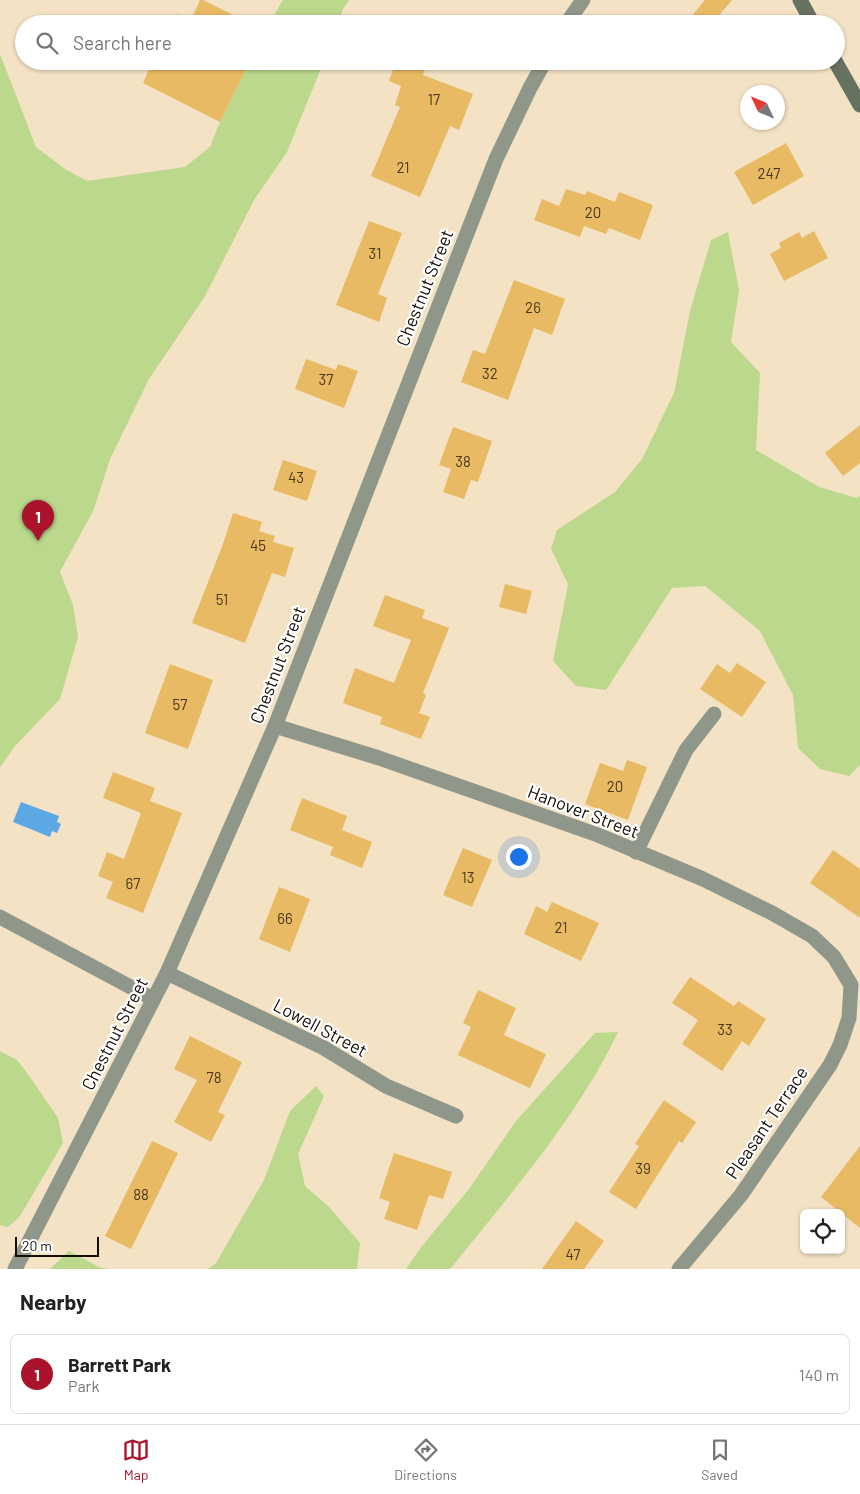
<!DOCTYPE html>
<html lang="en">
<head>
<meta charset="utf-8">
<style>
  :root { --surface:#fff; --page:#f2f2f2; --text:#222; --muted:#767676; --line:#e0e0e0; --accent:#aa132b }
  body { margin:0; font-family:Barlow,sans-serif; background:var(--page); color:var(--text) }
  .controls { position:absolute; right:15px; bottom:15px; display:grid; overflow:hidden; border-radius:8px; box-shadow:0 1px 4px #0004 }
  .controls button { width:45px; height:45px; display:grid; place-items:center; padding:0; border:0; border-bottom:1px solid var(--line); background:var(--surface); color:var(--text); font:25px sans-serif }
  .compass { position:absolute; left:740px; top:85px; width:45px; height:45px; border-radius:50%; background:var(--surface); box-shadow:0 1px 4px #0004; rotate:314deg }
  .scale { position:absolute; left:15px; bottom:12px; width:84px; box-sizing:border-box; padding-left:5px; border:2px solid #130d04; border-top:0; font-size:14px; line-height:18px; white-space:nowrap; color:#130d04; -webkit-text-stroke:4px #fff; paint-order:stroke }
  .you { position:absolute; left:518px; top:856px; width:18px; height:18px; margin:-12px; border:4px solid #fff; border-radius:50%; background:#1a73e8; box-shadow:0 0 0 8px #1a73e833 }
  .badge { display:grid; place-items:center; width:32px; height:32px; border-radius:50%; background:var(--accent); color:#fff; font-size:16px; font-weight:700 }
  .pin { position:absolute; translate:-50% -41px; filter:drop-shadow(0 1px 2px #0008) }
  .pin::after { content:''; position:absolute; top:26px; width:18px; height:15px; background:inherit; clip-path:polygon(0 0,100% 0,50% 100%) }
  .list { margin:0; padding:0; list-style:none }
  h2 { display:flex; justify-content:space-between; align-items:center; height:65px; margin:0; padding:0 20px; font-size:21px }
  h2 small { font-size:16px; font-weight:400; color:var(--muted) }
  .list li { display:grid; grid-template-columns:32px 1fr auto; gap:15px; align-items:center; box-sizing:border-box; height:80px; margin:0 10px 10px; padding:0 10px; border:1px solid var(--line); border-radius:8px }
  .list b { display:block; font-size:19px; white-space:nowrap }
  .list p { margin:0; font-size:16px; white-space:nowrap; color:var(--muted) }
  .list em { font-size:16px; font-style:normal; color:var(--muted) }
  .icon { flex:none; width:28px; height:28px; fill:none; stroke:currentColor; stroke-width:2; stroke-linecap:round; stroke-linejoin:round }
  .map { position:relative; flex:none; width:860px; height:1269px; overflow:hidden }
  .search { position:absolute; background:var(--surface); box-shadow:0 1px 4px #0004; left:15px; right:15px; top:15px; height:55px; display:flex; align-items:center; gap:12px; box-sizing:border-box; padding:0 18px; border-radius:28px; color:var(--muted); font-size:19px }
  .sheet { height:155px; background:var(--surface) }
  nav { display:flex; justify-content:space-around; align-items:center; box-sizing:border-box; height:70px; border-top:1px solid var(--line); background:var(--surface); font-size:14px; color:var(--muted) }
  nav a { display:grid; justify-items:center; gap:2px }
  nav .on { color:var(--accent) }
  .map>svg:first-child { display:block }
  .green { fill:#bbd88c }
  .water { fill:#5ca8e4 }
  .building { fill:#e8ba64 }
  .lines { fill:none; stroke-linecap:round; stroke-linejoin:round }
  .lane { stroke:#8f978a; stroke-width:15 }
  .street { stroke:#8f978a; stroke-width:15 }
  .secondary { stroke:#66715f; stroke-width:15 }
  .labels { text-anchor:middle; stroke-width:4.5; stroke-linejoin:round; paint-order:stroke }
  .number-label { font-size:15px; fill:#48381c }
  .street-label { font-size:18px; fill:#130d04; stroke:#fff }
</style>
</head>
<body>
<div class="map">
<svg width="860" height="1269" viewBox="0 0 860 1269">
  <rect width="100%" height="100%" fill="#f4e2c4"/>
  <!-- green -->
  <g class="green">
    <polygon points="283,0 349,0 343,9 338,24 269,24"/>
    <polygon points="0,54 36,147 65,169 87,181 185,167 210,147 220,122 250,61 324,61 287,152 254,200 205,296 149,379 110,459 94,509 60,572 73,605 78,637 60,699 16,745 0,767"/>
    <polygon points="728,232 739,290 731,342 760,373 756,450 819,487 857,498 860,496 860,765 849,776 820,769 798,748 793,695 760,631 705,586 672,588 606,690 576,686 553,661 568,584 551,549 557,530 615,492 642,459 674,393 690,311 711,240"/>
    <path d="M618 1032C576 1120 510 1194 450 1269H406L422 1246 469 1189 516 1121 595 1033Z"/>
    <polygon points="0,1051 17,1060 30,1077 58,1118 63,1143 20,1216 8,1227 0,1225"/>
    <polygon points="316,1086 324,1096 298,1154 305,1186 329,1207 360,1243 357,1269 208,1269 216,1263 264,1180 290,1111"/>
    <polygon points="69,1251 99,1267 108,1269 50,1269"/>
  </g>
  <!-- water -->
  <polygon class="water" points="21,802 59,816 57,822 61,824 57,833 52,831 50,837 13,822"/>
  <!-- building -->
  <g class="building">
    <polygon points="200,0 203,0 251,24 172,24 177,14 191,20"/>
    <polygon points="705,0 732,0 712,24 685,24"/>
    <polygon points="153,61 250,61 220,122 143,83"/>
    <polygon points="396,61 428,61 423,75 473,94 459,130 450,126 420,197 371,176 400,107 395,105 401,86 389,81"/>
    <polygon points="786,143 804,176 753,205 734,172"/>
    <polygon points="566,189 585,195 587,191 615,202 619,192 653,205 640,240 609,228 606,234 584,226 580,237 534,220 542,199 559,206"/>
    <polygon points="369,221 402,233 378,294 387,298 379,322 336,305"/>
    <polygon points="814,231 828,258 784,281 770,254 781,248 779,243 799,232 802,238"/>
    <polygon points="514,280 565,299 552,335 534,328 508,400 461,382 473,350 485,354"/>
    <polygon points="306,359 336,370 338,364 358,371 344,408 295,389"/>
    <polygon points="860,425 860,463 843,476 825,453"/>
    <polygon points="453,427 492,441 478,482 471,480 464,499 443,492 451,469 439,465"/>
    <polygon points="283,460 317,471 307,501 273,490"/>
    <polygon points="233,513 262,522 259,531 275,536 273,542 294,548 285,577 272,573 245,643 192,623 223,544"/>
    <polygon points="505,584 532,591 526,614 499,607"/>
    <polygon points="385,595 425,610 422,618 449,628 423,693 426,695 419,713 430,717 421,739 380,724 382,717 343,703 355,668 394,683 411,640 373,626"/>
    <polygon points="737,663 766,682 742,717 700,689 717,664 730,673"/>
    <polygon points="170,664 213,680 188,749 145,733"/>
    <polygon points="627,760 647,767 628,820 585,804 600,763 623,771"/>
    <polygon points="113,772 155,788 150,801 182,813 143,913 106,898 113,882 98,876 107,852 124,859 141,813 103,798"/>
    <polygon points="302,798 347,816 342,830 372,842 362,868 330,855 333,847 290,830"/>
    <polygon points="463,848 492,860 472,907 443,895"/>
    <polygon points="833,850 860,869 860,918 810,883"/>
    <polygon points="279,887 310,899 290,952 259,939"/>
    <polygon points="552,902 599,923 581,961 524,934 536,906 547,912"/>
    <polygon points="690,977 734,1006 738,1001 766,1019 749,1046 742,1041 722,1071 682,1044 698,1020 672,1003"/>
    <polygon points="478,990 516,1008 504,1035 546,1054 530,1088 458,1055 471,1027 463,1023"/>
    <polygon points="190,1036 242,1062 218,1112 225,1115 211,1142 174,1122 197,1080 174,1069"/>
    <polygon points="664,1100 696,1122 682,1143 679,1141 636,1209 609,1192 639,1146 635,1144"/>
    <polygon points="152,1141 178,1153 131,1249 105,1236"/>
    <polygon points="860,1146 860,1228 821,1197"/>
    <polygon points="394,1153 452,1172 443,1199 429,1195 417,1230 384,1219 390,1202 379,1198"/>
    <polygon points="576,1221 604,1241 584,1269 542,1269"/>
  </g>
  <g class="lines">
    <!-- lane -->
    <g class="lane">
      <polyline points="636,852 686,750 714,714"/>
      <polyline points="0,917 153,999"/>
    </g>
    <!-- street -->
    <g class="street">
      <polyline points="566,24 583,0"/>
      <polyline points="275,726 379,758 598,835 703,879 772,913 812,936 834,957 851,985 849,1018 840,1045 830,1065 741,1195 679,1269"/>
      <polyline points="167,973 324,1048 386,1086 456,1116"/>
      <polyline points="15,1269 167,973 275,726 496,159 530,88 545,61"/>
    </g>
    <!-- secondary -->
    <g class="secondary">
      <polyline points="800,0 813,24"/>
      <polyline points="835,61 860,105"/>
    </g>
  </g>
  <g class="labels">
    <!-- number labels -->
    <g class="number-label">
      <text x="434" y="105">17</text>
      <text x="403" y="173">21</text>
      <text x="769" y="179">247</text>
      <text x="593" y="218">20</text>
      <text x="375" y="259">31</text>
      <text x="533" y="313">26</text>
      <text x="490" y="379">32</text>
      <text x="326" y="385">37</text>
      <text x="463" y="467">38</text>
      <text x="296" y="483">43</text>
      <text x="258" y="551">45</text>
      <text x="222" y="605">51</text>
      <text x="180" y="710">57</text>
      <text x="615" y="792">20</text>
      <text x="468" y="883">13</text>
      <text x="133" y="889">67</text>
      <text x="285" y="924">66</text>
      <text x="561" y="933">21</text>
      <text x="725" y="1035">33</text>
      <text x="214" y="1083">78</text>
      <text x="643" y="1174">39</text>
      <text x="141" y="1200">88</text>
      <text x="573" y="1260">47</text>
    </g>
    <!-- street labels -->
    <g class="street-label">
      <text transform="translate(425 288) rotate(-68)" y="6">Chestnut Street</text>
      <text transform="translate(278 665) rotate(-69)" y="6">Chestnut Street</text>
      <text transform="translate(583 812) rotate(21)" y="6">Hanover Street</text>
      <text transform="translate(320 1028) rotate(28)" y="6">Lowell Street</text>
      <text transform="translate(115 1034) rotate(-63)" y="6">Chestnut Street</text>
      <text transform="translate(767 1123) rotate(-56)" y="6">Pleasant Terrace</text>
    </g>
  </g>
</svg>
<div class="controls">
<button><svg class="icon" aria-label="locate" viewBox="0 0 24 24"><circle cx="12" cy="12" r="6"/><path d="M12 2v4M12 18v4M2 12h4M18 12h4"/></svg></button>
</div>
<svg class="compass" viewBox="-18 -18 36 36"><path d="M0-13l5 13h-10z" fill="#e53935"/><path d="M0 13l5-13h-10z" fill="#767676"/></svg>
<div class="scale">20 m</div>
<div class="you"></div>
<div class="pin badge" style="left:38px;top:541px">1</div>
<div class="search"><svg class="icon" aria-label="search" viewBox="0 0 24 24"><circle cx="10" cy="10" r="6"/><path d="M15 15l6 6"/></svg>Search here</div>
</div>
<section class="sheet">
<h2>Nearby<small></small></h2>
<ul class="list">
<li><span class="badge">1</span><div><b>Barrett Park</b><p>Park</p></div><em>140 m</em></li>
</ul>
</section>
<nav>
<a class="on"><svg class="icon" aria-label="map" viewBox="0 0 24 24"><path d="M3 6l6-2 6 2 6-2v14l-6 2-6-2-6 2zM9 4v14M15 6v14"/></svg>Map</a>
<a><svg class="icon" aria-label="directions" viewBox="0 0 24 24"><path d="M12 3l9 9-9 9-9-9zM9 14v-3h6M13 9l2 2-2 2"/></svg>Directions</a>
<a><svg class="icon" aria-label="saved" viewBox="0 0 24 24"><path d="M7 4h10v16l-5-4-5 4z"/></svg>Saved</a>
</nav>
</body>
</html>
